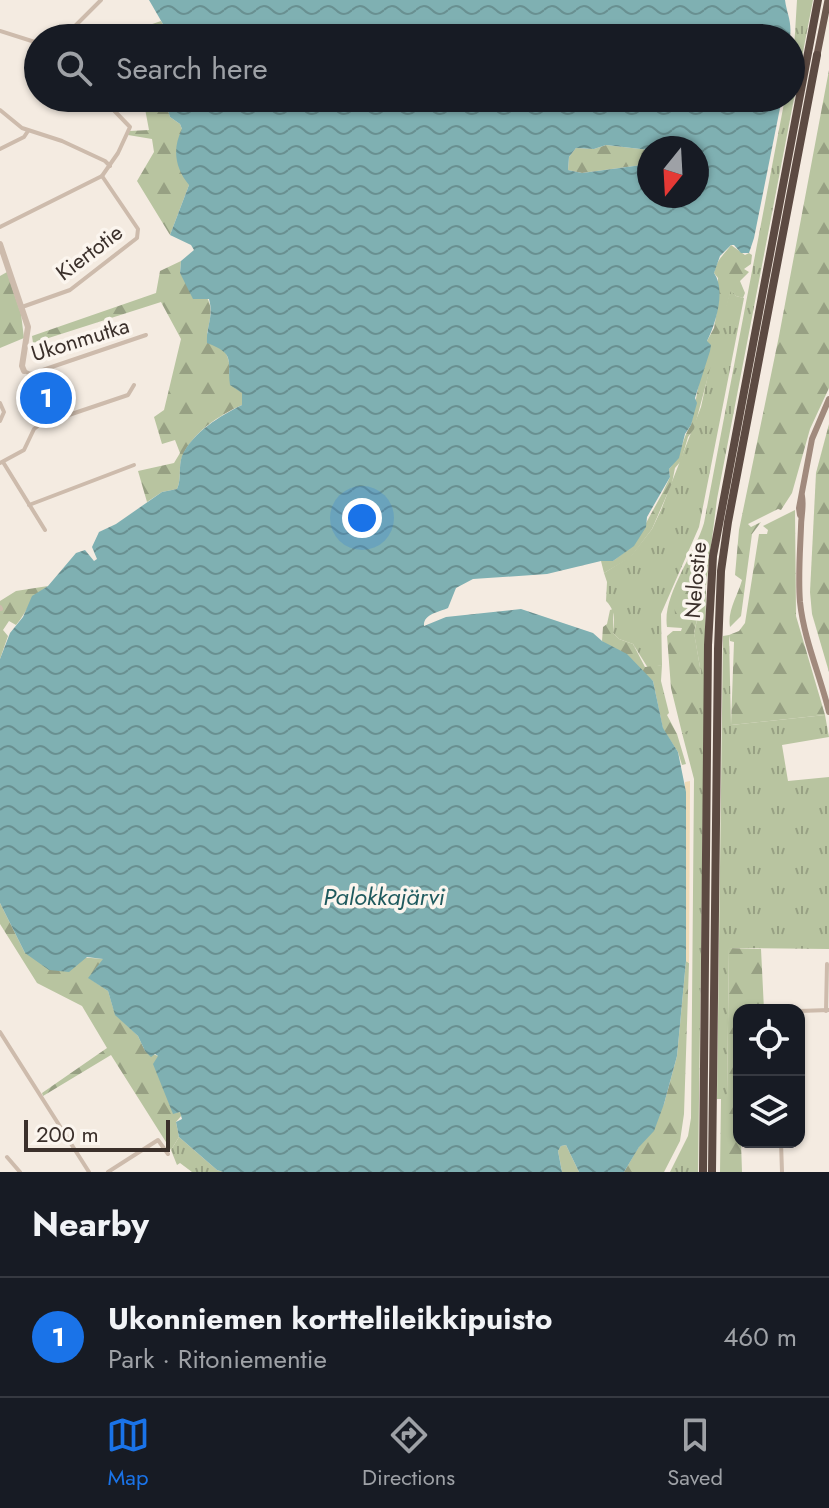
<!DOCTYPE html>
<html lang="en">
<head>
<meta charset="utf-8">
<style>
  :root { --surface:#171b24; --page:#20242c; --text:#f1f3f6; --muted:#9ea1a6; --line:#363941; --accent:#1a73e8 }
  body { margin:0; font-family:Jost,sans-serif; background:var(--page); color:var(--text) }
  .controls { position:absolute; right:24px; bottom:24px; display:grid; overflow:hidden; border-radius:16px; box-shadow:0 2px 6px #0004 }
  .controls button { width:72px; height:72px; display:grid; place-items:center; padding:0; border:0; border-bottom:2px solid var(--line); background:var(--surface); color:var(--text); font:40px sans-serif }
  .compass { position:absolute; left:637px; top:136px; width:72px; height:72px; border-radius:50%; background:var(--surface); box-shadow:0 2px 6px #0004; rotate:198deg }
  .scale { position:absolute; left:24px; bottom:20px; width:146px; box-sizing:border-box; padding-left:8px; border:4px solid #3b302b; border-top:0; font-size:22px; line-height:28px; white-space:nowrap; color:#3b302b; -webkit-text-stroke:6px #fbf5ee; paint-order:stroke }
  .you { position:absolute; left:362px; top:518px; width:28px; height:28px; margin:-20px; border:6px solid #fff; border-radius:50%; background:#1a73e8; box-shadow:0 0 0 12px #1a73e833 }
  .badge { display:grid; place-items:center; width:52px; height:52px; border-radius:50%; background:var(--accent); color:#fff; font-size:26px; font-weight:700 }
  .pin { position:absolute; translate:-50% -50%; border:4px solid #fff; box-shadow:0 2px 8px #0006 }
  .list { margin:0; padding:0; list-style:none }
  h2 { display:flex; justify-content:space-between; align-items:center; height:104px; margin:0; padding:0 32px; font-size:34px }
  h2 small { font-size:26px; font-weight:400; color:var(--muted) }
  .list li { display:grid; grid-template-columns:52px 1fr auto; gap:24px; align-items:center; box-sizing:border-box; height:120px; padding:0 32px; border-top:2px solid var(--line) }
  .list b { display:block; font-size:30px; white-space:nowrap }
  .list p { margin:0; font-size:26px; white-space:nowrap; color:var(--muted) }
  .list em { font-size:26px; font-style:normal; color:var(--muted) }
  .icon { flex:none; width:44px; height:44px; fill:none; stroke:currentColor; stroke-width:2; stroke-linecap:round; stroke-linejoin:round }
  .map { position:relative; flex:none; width:829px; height:1172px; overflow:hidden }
  .search { position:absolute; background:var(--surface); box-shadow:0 2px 6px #0004; left:24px; right:24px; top:24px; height:88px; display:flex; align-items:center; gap:20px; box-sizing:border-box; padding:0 28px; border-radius:44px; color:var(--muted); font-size:30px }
  .sheet { height:224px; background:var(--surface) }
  nav { display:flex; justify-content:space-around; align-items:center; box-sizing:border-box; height:112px; border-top:2px solid var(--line); background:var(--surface); font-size:22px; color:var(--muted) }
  nav a { display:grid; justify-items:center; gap:4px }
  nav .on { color:var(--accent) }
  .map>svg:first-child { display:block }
  .grass { fill:url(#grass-tufts) }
  .forest { fill:url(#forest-firs) }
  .sand { fill:url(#sand-dots) }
  .green { fill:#b8c4a0 }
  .water { fill:url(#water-waves); fill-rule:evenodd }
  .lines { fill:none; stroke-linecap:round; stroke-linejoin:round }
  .minor { stroke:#cdbbac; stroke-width:4 }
  .tertiary { stroke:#cdbbac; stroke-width:6 }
  .secondary { stroke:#a18a7d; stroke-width:6 }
  .trunk { stroke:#6c584f; stroke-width:7 }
  .motorway { stroke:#5c4a42; stroke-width:8 }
  .labels { text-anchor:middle; stroke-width:7; stroke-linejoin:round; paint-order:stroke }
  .street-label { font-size:22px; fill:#3b302b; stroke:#fbf5ee }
  .water-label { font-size:24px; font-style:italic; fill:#1f5a5e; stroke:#fbf5ee }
</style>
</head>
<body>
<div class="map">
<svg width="829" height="1172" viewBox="0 0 829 1172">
  <defs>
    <pattern id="grass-tufts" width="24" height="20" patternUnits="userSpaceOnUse" patternTransform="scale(2)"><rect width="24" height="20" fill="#b8c4a0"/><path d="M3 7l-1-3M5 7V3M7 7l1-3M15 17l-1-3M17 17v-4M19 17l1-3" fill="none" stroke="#97a083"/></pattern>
    <pattern id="forest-firs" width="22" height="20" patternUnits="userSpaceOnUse" patternTransform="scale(2)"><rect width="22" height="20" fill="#b8c4a0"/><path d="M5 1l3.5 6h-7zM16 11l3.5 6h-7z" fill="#97a083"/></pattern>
    <pattern id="sand-dots" width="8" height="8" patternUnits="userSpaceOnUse" patternTransform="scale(2)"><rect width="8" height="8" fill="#efdcb8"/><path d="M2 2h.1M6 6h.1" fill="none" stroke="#cebd9e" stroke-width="1.8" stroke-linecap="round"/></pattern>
    <pattern id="water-waves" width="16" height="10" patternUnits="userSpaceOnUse" patternTransform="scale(2)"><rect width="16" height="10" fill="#7fb0b2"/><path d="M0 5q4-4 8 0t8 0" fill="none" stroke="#699091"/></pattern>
  </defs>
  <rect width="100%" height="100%" fill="#f4ebe1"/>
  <!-- grass -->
  <g class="grass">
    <path d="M797 0H813L717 499 706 586 698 1172H670L688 1136 691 1118 694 779 682 733 685 731 701 673 694 633 698 616 696 585 682 628 667 627C662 595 695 554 704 523L785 98H791Z"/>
    <path d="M731 289 736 296 744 298 699 527 661 614 662 665 648 668 633 644 619 639 613 633C614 619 616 611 606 601L607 582 604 573 631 556 652 529 661 510 701 407 714 347Z"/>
    <polygon points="729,635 731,725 825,715 829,737 782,745 788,781 829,777 829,949 729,948 727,1099 717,1099 723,636"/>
    <polygon points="179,1137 217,1170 223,1172 192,1172 180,1163 177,1165 171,1150"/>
  </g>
  <!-- forest -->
  <g class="forest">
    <polygon points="161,21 171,38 138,38 135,30"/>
    <path d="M829 70V388L810 429 792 493 781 510 778 509 748 524 751 527 761 522 752 534 741 616 730 627C727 611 738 595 742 580L735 575 739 530 779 336Z"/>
    <polygon points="143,98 164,98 170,117 180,124 182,129 189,185 170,235 137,181 154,152 152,139 128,135 129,131 149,130"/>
    <polygon points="606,145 649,150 649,164 582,173 568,170 569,157 576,148 594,149"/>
    <path d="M731 245 745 255 749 253 752 255 751 264 744 269 749 272 740 281 745 293 743 298 736 296 731 290 694 429 688 437 681 461 675 468 672 483 652 529 631 557 604 573 601 561H613L634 545 663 492 670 477 669 469C683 454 681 440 691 425L707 341 714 328 718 305V278L714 273C717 259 723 256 731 245Z"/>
    <path d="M181 261 180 273C206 296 217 296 207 333 220 345 232 354 229 373L242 393V405C219 415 192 433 182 457 178 467 182 478 177 489L162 492 147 502 138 471 174 463 180 453 175 440 162 444 154 417 164 410 181 339 161 302 33 343 32 336 156 293 160 271Z"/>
    <polygon points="7,272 21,314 24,338 0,348 0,276"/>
    <polygon points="829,424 829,672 812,614 810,592 816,473"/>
    <polygon points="795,510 796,616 825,715 731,725 734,642 730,641 729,635 739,631 745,623 759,534 767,534 768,530 763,526"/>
    <path d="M683 581 696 585 698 616 694 632 701 673 698 716 693 729 682 733 671 688 667 636 673 631H681L682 628C669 613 676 597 683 581Z"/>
    <path d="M48 586C29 598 29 610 16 625L9 621 3 630 8 636 0 659V601L16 591Z"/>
    <polygon points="613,609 613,633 619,639 633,644 645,667 662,665 661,681 669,713 667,715 677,734 686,764 682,765 678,752 663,729 653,681 602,641 603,627 607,624 610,610"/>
    <polygon points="0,903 25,953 104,959 89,978 108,991 115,1014 138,1036 145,1051 158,1056 173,1113 181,1112 182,1115 176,1122 179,1137 171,1150 111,1055 43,1096 42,1093 107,1048 82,1006 37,983 0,924"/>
    <polygon points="729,948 761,949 764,1010 739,1010 739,1142 741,1142 742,1172 720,1172 721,1099 727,1098"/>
    <polygon points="686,961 689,963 684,1114 680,1141 664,1172 624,1172 664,1104 677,1056"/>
  </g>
  <!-- sand -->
  <polygon class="sand" points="690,781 689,963 686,961 685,782"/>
  <!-- green -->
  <g class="green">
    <polygon points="54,370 68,412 35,425 26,375 31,376"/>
    <polygon points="566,1145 579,1172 562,1172 558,1151 561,1146"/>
  </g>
  <!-- water -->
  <g class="water">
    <path d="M149 0H785C787 15 792 20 790 38H171Z"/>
    <path d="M164 98H782L754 238 749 253H741L734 245H731L720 256 714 273C726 290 716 323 707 341L711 345 710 351 695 398 697 403 691 425 685 434 679 458 669 469 670 477 647 517 646 527 634 546 613 561H601L547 574 473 579 456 588 448 608C439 612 423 614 424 626L446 617 521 609 593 633 602 641 627 654 653 681 663 728 678 752 686 792V961L677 1056 664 1104 654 1131 639 1147 624 1172H579L566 1145 561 1146 558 1151 562 1172H223L217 1170 179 1137 176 1122 182 1119 180 1112 173 1114 153 1064 158 1056 155 1054 151 1057 145 1051 138 1036 115 1015 108 991 88 978 103 959 87 957 69 972 49 970 25 953 0 903V659L10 633 23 617 32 596 48 586 76 553 85 550 94 561 97 559 92 547 99 532 116 524 162 492 177 489C182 478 178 467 182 456 193 432 220 416 242 405V393L230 385C227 360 236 354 207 343 206 326 214 317 209 299H193L180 273 181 261 194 250 191 245 170 235 189 185C175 168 172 149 182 129L180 124 170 117ZM606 145 649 150V148H697V196H649V164L582 173 568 170 569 157 576 148 594 149Z"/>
  </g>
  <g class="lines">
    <!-- minor -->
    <g class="minor">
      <polyline points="0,31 38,43"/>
      <polyline points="63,38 101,0"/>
      <polyline points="0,110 22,128 62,141 105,161 110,166"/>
      <polyline points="0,149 24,137 28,131"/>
      <polyline points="102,176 118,153 130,127 102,98"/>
      <polyline points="0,227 102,176 138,229 137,238 70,290 22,307"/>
      <polyline points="24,371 31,374 146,335"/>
      <polyline points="0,403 4,412 0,421"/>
      <polyline points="3,462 45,530"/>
      <polyline points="0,463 24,450 34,429 39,425 128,395 134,385"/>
      <polyline points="29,505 134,465"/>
      <polyline points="0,607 1,609"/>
      <polyline points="799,1011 829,1010"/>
      <polyline points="826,1011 827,964"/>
      <polyline points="0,1032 89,1172"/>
      <polyline points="781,1142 782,1172"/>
      <polyline points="7,1157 20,1172"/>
      <polyline points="108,1172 158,1140 168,1154"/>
    </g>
    <!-- tertiary -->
    <polyline class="tertiary" points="0,244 28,327 22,366 24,371"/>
    <!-- secondary -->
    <g class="secondary">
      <path d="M802 496C804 507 801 515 801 527 800 552 798 577 800 602 804 640 820 675 829 712"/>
      <polyline points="800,515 799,508 812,439 829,399"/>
    </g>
    <!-- trunk -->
    <polyline class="trunk" points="817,55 828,0"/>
    <!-- motorway -->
    <g class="motorway">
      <polyline points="703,1172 708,645 713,556 818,0"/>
      <polyline points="712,1172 718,649 721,571 728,522 817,55"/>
    </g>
  </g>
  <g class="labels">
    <!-- street labels -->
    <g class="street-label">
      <text transform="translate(89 252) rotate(-37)" y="8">Kiertotie</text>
      <text transform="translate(80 339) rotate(-17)" y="8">Ukonmutka</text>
      <text transform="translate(695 580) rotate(-85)" y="8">Nelostie</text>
    </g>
    <!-- water labels -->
    <g class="water-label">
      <text x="384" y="905">Palokkajärvi</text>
    </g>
  </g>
</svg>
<div class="controls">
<button><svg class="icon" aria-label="locate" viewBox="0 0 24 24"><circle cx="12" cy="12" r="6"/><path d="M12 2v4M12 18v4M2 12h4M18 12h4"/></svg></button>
<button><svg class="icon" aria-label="layers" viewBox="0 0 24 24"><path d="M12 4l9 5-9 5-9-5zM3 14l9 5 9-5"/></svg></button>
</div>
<svg class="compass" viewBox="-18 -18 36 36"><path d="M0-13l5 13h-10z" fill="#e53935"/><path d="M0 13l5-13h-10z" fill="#9ea1a6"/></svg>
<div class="scale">200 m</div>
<div class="you"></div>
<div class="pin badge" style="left:46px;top:398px">1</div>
<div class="search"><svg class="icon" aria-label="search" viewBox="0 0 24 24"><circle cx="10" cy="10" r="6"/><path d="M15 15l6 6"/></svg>Search here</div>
</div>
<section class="sheet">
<h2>Nearby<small></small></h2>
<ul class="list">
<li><span class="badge">1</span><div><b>Ukonniemen korttelileikkipuisto</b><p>Park · Ritoniementie</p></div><em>460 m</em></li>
</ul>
</section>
<nav>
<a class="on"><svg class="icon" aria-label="map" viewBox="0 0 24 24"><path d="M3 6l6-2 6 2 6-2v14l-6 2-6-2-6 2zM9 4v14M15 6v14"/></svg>Map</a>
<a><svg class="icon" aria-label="directions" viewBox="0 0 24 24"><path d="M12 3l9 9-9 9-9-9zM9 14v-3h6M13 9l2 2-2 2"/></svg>Directions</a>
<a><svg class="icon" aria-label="saved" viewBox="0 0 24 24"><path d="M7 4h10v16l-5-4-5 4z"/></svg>Saved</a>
</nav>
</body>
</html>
